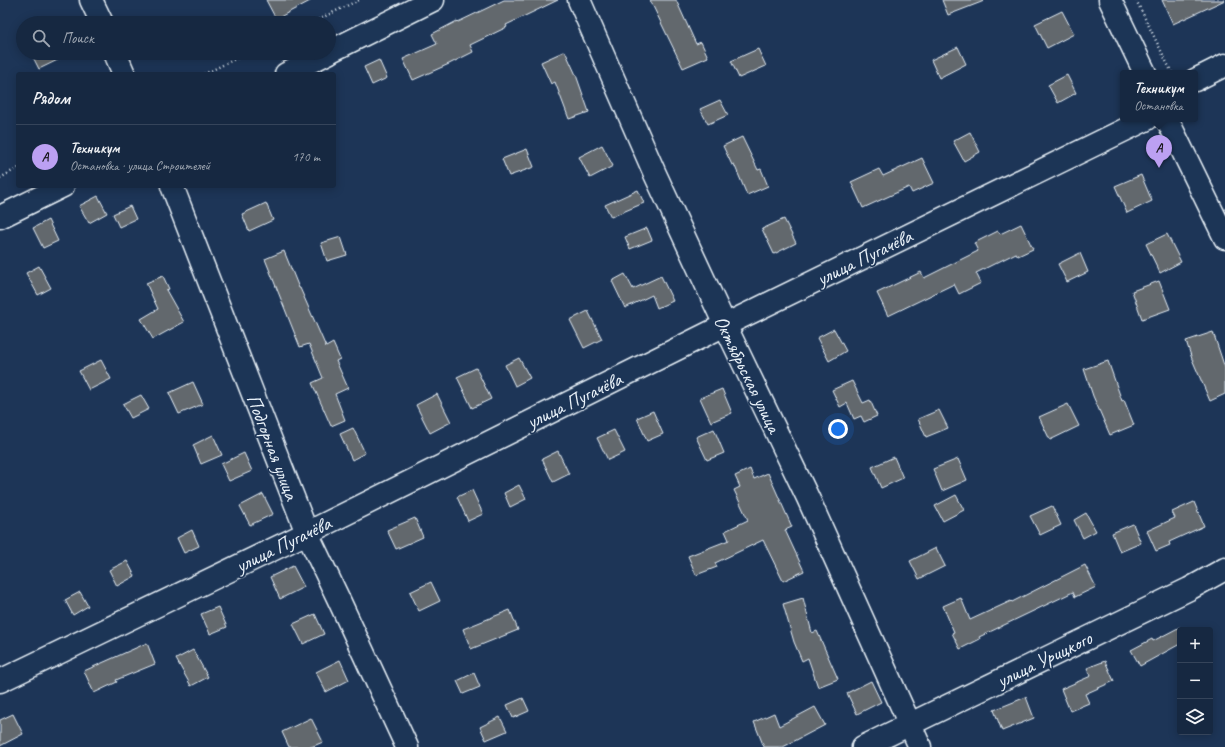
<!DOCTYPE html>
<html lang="ru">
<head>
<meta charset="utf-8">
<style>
  :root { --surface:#162841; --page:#23344c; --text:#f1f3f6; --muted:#9ea6b1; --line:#35445a; --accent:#bca0f2 }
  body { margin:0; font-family:Caveat,sans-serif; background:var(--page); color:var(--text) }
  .controls { position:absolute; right:12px; bottom:12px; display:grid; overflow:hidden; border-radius:4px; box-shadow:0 2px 10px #0003 }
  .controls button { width:36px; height:36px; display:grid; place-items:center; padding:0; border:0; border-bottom:1px solid var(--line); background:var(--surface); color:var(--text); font:20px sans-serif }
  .you { position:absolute; left:838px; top:429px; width:14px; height:14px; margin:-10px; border:3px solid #fff; border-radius:50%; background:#1a73e8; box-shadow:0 0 0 6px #1a73e833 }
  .badge { display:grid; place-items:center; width:26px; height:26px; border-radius:50%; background:var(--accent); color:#111; font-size:13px; font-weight:700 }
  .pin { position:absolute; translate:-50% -33px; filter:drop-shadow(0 1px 2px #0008) }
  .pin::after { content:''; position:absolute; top:21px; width:14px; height:12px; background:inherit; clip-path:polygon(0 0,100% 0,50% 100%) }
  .popup { position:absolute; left:1120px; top:70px; width:78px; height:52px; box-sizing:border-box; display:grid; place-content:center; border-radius:4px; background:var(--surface); filter:drop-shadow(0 1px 3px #0005); font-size:13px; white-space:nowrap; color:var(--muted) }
  .popup b { font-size:15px; color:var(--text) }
  .popup::after { content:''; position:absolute; left:50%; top:100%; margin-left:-8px; border:8px solid transparent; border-top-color:var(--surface) }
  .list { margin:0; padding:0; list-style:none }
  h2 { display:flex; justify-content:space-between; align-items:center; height:52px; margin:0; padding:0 16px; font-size:17px }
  h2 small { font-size:13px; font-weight:400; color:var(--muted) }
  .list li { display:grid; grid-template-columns:26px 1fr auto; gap:12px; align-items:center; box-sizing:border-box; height:64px; padding:0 16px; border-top:1px solid var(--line) }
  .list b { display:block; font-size:15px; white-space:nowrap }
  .list p { margin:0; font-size:13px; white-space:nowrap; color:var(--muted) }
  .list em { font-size:13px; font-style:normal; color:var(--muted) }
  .icon { flex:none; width:22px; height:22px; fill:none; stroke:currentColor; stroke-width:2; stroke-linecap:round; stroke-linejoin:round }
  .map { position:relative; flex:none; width:1225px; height:747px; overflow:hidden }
  .search { position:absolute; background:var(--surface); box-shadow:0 2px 10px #0003; left:16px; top:16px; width:320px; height:44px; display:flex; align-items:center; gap:10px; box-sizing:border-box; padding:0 14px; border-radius:22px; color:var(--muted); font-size:15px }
  .panel { position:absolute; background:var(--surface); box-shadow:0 2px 10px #0003; left:16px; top:72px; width:320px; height:116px; border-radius:4px }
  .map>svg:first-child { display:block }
  .building { fill:#62676d; stroke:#e8f1f8 }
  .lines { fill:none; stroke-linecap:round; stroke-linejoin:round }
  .minor-casing { stroke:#e8f1f8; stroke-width:25 }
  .major-casing { stroke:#e8f1f8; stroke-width:25 }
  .path { stroke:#e8f1f8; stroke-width:2.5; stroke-dasharray:1 3; stroke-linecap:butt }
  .minor { stroke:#1d3557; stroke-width:22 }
  .major { stroke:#1d3557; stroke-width:22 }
  .labels { text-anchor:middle; stroke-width:3.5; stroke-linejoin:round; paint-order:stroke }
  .street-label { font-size:20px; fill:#e8f1f8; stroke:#1d3557 }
</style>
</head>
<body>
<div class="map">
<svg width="1225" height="747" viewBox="0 0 1225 747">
  <rect width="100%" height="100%" fill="#1d3557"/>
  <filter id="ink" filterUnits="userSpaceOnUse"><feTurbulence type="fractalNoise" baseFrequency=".025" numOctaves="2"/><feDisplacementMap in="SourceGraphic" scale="8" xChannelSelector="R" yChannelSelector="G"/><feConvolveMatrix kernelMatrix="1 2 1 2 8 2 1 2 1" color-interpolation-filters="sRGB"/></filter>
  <g filter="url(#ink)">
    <!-- building -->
    <g class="building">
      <polygon points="266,0 312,0 276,19"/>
      <polygon points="504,0 558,0 506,25 507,27 470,45 473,52 449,64 413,80 403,59 437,44 432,34 457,21 458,22"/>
      <polygon points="650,0 676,0 696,44 701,42 708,57 683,68"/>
      <polygon points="942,0 983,0 984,1 948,15"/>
      <polygon points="1162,0 1225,0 1173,24"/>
      <polygon points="1062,11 1074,34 1047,48 1035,24"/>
      <polygon points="958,47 966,64 939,78 931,60"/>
      <polygon points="758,49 766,66 739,78 731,61"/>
      <polygon points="565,51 576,75 589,112 569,119 555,82 551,84 541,62"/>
      <polygon points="31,53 72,53 39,69"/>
      <polygon points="379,60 387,78 372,85 364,67"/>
      <polygon points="1067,75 1076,93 1058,103 1048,85"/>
      <polygon points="720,100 728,115 708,124 700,109"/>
      <polygon points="970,132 980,152 964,161 953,141"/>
      <polygon points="742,137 758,170 761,169 768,186 747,195 734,164 732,165 723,146"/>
      <polygon points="602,145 613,166 590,178 579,157"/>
      <polygon points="527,149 534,167 509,176 502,159"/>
      <polygon points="922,158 934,183 912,193 909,187 863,208 851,182 879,169 883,176"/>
      <polygon points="1141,175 1152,201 1127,213 1115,186"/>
      <polygon points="638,190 644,203 611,217 605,205"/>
      <polygon points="98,196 107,213 89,223 79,206"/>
      <polygon points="266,203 273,220 249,231 242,214"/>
      <polygon points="130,206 136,219 119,227 113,214"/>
      <polygon points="784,219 796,243 774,254 762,229"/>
      <polygon points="48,220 58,241 43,248 33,228"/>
      <polygon points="1021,224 1033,249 1018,256 1016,253 976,273 981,283 959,294 954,284 888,316 877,293 921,272 924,278 978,251 974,243 998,231 1000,234"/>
      <polygon points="647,228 652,240 630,249 625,237"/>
      <polygon points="1167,234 1181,262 1160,273 1146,244"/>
      <polygon points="341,237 347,255 327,261 321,243"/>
      <polygon points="284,251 299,288 300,288 326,347 333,343 340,359 336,361 348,388 335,394 345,420 331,426 312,383 323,378 309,344 300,347 265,259"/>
      <polygon points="1080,253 1088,272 1067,282 1058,264"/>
      <polygon points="39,266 51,288 38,295 26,273"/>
      <polygon points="625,274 633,289 661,276 673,301 657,308 652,295 625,308 612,281"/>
      <polygon points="163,276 169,289 166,290 184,322 153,339 141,319 158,309 146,283"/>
      <polygon points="1159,281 1170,309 1142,319 1132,291"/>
      <polygon points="588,311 602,339 584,348 570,320"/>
      <polygon points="834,329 846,351 829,361 817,338"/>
      <polygon points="1213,332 1225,368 1225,394 1210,401 1192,359 1186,341"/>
      <polygon points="519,358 530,378 515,386 505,365"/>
      <polygon points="101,360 111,379 89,390 79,371"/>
      <polygon points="1108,361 1122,401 1124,400 1134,425 1110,435 1093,396 1084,369"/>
      <polygon points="476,368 491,399 472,408 457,377"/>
      <polygon points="852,381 863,403 870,400 877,416 864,422 861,416 854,419 847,403 840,407 832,390"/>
      <polygon points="193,382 203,404 179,414 169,393"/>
      <polygon points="722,389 732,413 711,422 700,398"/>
      <polygon points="437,394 451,422 430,433 416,405"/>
      <polygon points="141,395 149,409 131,418 123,404"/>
      <polygon points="1068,404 1079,426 1050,440 1039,417"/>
      <polygon points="939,410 948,428 926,437 918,419"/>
      <polygon points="653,411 663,434 647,441 637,418"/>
      <polygon points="353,428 365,453 352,460 340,434"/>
      <polygon points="714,429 724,453 707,460 696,437"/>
      <polygon points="614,430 625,452 608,460 597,438"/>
      <polygon points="213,435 222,455 201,464 193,445"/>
      <polygon points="558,451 569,474 553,482 542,459"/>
      <polygon points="244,453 252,471 229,481 221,464"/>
      <polygon points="894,457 903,478 881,488 872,467"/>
      <polygon points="958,459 967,480 942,491 933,469"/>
      <polygon points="750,469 754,479 768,473 792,527 785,530 804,571 783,581 763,540 715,563 717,567 696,575 688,556 729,540 725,531 748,520 734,490 740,487 735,476"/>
      <polygon points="519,485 526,499 510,507 504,493"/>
      <polygon points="472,490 483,514 468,521 457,497"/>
      <polygon points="263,494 273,514 250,525 240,506"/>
      <polygon points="956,495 964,510 943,521 935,506"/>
      <polygon points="1194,502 1204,526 1169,542 1170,545 1156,551 1147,531 1175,518 1172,512"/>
      <polygon points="1052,506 1061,525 1040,535 1030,516"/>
      <polygon points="1086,513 1096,531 1083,538 1074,520"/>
      <polygon points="415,518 423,537 396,549 387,530"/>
      <polygon points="1133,524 1141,543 1120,552 1112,533"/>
      <polygon points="192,530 199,546 184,553 177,538"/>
      <polygon points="936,548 945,566 919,579 910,561"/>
      <polygon points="127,561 135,576 117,586 109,570"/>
      <polygon points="1085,565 1096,587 1075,597 1073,592 979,637 980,639 960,649 952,633 954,632 943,606 961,598 970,620 1011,601 1012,602"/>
      <polygon points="293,566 304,587 280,599 270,577"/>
      <polygon points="431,582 440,601 419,611 410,592"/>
      <polygon points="80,592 88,606 73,615 65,600"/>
      <polygon points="803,598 812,633 817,631 838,679 818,687 808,658 802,661 794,642 783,604"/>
      <polygon points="218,607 227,627 210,634 201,614"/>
      <polygon points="510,610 518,630 471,649 463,629"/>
      <polygon points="315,614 324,634 303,644 293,624"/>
      <polygon points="1180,627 1180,644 1140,666 1131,650 1152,639 1153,641"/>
      <polygon points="147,643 155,664 116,680 117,682 94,693 84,671"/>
      <polygon points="193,650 208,677 191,686 176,659"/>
      <polygon points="340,660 349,680 326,692 316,672"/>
      <polygon points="1105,661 1114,681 1085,694 1089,703 1070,711 1061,689 1091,676 1087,668"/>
      <polygon points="474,673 480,687 463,694 457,681"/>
      <polygon points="871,681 881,702 857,714 847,693"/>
      <polygon points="1026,697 1034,718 1002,731 994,710"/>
      <polygon points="523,698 529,711 513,718 507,705"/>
      <polygon points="815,707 825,725 783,747 764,747 754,722 774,713 779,726"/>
      <polygon points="13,714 23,734 0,746 0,720"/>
      <polygon points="500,717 507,731 486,740 480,727"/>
      <polygon points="311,718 323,742 311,747 289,747 282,732"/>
    </g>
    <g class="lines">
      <!-- minor casing -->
      <g class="minor-casing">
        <g id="minor">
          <polyline points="91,0 102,23"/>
          <polyline points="579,0 655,174 725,325 808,498 920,747"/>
          <polyline points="329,52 433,0"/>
          <polyline points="115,53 124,74"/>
          <polyline points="286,74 328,53"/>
          <polyline points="1195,80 1225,65"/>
          <polyline points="172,186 307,533 338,598 407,747"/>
          <polyline points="0,217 63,186"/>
          <polyline points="0,681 307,533 725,325 1147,119"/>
          <polyline points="863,747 1189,589 1225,569"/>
        </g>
      </g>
      <!-- major casing -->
      <g class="major-casing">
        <g id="major">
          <polyline points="1110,0 1145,73"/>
          <polyline points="1167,119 1225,238"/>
        </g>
      </g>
      <!-- path -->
      <g class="path">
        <polyline points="1136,0 1172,73"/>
        <polyline points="311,23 359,0"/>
        <polyline points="204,74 248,53"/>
        <polyline points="0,178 18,168"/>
      </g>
      <!-- minor -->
      <use href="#minor" class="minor"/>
      <!-- major -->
      <use href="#major" class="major"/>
    </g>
  </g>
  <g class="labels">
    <!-- street labels -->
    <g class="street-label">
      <text transform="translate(864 257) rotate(-26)" y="7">улица Пугачёва</text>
      <text transform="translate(748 374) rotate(64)" y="7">Октябрьская улица</text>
      <text transform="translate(574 400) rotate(-26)" y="7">улица Пугачёва</text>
      <text transform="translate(273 447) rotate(69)" y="7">Подгорная улица</text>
      <text transform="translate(283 544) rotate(-26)" y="7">улица Пугачёва</text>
      <text transform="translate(1044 659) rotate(-26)" y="7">улица Урицкого</text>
    </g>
  </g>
</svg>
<div class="controls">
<button>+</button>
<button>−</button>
<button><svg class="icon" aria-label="layers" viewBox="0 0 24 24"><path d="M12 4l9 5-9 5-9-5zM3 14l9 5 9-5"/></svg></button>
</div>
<div class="you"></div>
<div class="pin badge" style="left:1159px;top:168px">A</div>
<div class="popup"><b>Техникум</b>Остановка</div>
<div class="search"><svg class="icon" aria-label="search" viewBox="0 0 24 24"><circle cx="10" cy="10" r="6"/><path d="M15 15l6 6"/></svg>Поиск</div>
<section class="panel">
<h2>Рядом<small></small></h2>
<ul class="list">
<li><span class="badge">A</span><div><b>Техникум</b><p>Остановка · улица Строителей</p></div><em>170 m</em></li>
</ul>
</section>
</div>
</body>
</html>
